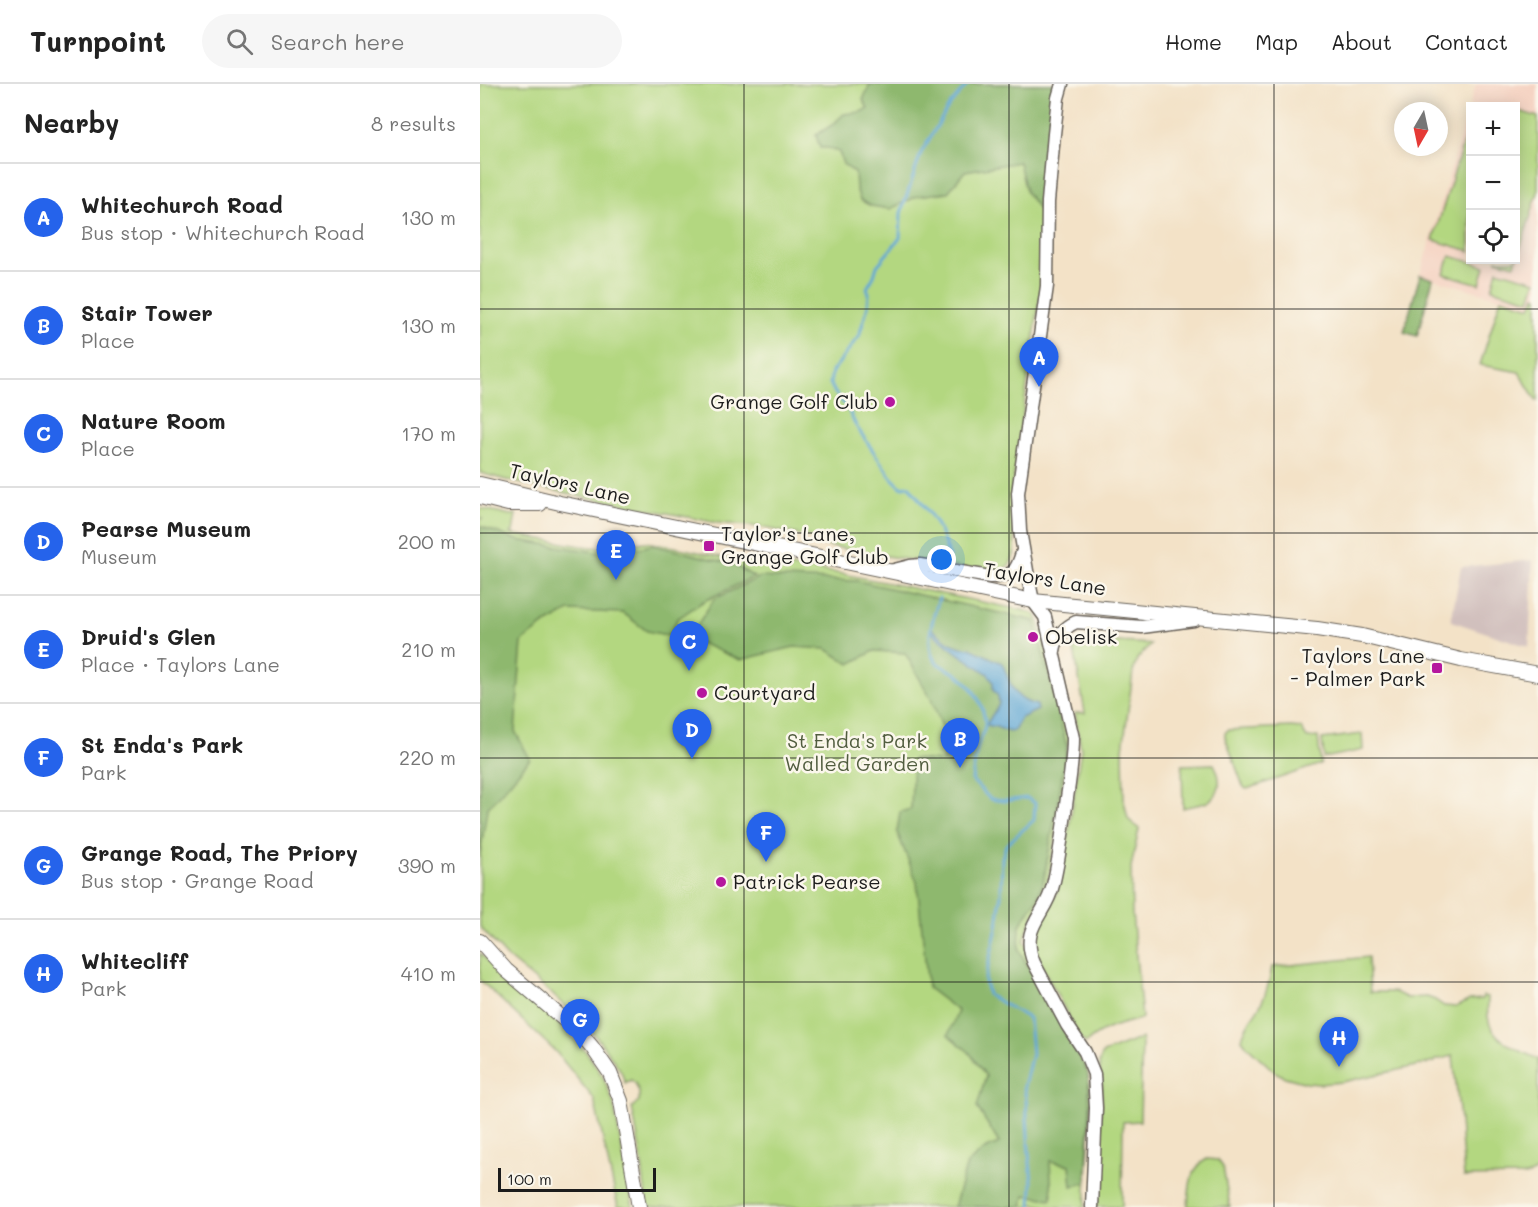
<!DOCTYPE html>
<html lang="en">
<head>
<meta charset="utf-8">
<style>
  :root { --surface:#fff; --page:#f6f6f6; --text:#222; --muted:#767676; --line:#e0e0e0; --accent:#2563eb }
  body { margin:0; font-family:Mali,sans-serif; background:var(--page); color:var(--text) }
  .controls { position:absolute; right:18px; top:18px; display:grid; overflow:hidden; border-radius:0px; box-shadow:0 3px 15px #0003 }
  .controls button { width:54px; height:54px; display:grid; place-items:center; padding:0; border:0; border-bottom:2px solid var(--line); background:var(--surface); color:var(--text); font:30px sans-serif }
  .compass { position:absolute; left:914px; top:18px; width:54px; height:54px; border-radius:50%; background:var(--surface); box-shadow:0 3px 15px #0003; rotate:189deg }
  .scale { position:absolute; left:18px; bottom:15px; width:158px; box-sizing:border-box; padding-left:6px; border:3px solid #1c1c1c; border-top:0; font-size:16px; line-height:21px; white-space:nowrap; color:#1c1c1c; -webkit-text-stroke:4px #fbf7ec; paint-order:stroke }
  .you { position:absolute; left:462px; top:476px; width:21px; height:21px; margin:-15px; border:4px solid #fff; border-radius:50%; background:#1a73e8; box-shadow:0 0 0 9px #1a73e833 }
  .badge { display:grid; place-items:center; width:39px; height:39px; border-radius:50%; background:var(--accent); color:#fff; font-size:20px; font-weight:700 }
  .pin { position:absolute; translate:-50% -50px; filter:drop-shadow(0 2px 3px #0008) }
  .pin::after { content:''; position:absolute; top:32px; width:21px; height:18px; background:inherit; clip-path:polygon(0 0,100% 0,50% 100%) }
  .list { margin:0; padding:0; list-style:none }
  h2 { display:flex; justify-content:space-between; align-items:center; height:78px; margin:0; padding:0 24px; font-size:26px }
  h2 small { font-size:20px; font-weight:400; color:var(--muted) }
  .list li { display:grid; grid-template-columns:39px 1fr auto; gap:18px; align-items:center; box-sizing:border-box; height:108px; padding:0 24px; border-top:2px solid var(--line) }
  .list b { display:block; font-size:22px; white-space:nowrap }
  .list p { margin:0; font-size:20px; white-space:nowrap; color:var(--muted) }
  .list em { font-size:20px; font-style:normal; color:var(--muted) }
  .icon { flex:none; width:33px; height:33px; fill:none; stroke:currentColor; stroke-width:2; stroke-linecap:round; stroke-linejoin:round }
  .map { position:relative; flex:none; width:1058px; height:1123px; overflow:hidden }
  header { display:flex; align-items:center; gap:36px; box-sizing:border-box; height:84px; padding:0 30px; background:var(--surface); border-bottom:2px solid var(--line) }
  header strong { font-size:28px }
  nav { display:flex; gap:33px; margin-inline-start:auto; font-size:21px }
  .search { width:420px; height:54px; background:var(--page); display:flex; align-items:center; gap:15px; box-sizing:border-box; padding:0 21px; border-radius:33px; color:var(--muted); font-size:22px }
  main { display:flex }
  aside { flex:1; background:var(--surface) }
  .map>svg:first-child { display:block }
  .built { fill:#f5d3c2; fill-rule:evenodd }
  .industrial { fill:#d1c0bd }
  .green { fill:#b3d780; stroke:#687a4e; stroke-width:1.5 }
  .forest { fill:#8eb86e; stroke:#556a45; stroke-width:1.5 }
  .water { fill:#5da6d4; stroke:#3c6178; stroke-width:1.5 }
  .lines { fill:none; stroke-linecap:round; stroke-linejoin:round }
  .stream { stroke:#5da6d4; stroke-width:3 }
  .tertiary-casing { stroke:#676158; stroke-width:15 }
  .secondary-casing { stroke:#676158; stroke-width:16 }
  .tertiary { stroke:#fff; stroke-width:12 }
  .secondary { stroke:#fff; stroke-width:14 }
  .grid { fill:none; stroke:#1c1c1c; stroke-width:1.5; stroke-opacity:0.55 }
  .poi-dot { fill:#b5179e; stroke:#fbf7ec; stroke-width:2 }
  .labels { text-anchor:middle; stroke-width:5; stroke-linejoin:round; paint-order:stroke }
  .poi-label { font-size:20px; fill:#1c1c1c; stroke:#fbf7ec; text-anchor:start }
  .street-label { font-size:20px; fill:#1c1c1c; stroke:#fbf7ec }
  .park-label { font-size:20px; fill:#515d3f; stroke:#fbf7ec }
</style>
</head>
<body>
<header>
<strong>Turnpoint</strong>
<div class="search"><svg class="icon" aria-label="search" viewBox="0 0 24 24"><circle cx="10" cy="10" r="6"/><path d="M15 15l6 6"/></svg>Search here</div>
<nav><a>Home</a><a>Map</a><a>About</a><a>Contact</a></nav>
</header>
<main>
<aside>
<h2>Nearby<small>8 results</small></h2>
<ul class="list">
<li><span class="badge">A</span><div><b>Whitechurch Road</b><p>Bus stop · Whitechurch Road</p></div><em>130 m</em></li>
<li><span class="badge">B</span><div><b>Stair Tower</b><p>Place</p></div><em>130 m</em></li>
<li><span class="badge">C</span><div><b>Nature Room</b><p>Place</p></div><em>170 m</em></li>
<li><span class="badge">D</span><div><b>Pearse Museum</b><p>Museum</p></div><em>200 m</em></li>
<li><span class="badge">E</span><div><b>Druid's Glen</b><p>Place · Taylors Lane</p></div><em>210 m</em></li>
<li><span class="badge">F</span><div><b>St Enda's Park</b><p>Park</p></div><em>220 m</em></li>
<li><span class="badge">G</span><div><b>Grange Road, The Priory</b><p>Bus stop · Grange Road</p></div><em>390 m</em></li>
<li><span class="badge">H</span><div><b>Whitecliff</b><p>Park</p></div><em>410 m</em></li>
</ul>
</aside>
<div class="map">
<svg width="1058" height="1123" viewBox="0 0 1058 1123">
  <rect width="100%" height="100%" fill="#fbf7ec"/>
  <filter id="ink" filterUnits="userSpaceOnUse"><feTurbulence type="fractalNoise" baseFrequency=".0167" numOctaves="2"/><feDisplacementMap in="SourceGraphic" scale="12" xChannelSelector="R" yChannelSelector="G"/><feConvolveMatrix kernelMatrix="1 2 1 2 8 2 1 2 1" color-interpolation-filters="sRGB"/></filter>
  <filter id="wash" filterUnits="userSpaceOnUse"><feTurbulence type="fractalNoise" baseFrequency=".008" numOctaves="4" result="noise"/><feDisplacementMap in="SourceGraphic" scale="24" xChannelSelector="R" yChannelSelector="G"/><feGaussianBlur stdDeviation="1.35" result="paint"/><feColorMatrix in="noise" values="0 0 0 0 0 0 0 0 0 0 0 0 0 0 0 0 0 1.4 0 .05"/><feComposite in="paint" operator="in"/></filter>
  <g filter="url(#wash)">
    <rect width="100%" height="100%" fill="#f3e2c7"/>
    <!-- built -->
    <path class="built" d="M996 0H1058V213L1055 212 1051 223 940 191ZM990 22H1036V176H990Z"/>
    <!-- industrial -->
    <polygon class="industrial" points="1053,476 1049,563 971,537 981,483"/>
    <!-- green -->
    <g class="green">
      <path d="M0 0H575L562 101 561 129 562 199 532 404 535 465C533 482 526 486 510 489 454 479 399 472 344 461L340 455 280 443 238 439 95 411 26 396 0 389Z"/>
      <polygon points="1036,26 1058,33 1058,108 1035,181 1016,176 1036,176"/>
      <polygon points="990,38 990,167 953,156"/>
      <polygon points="970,172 1005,182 1000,200 964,190"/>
      <polygon points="1017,186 1056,197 1050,216 1012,205"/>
      <polygon points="1055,212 1058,213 1058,316 1056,316 1039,288 1000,281 1021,214 1051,223"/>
      <polygon points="0,424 31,431 36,430 33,448 30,449 31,450 101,462 134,465 141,462 165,458 185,461 260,477 294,482 333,485 368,491 542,526 555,530 558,536 569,571 589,655 581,725 567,802 548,844 544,857 606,979 612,1012 605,1123 569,1123 551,1120 551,1123 167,1123 161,1072 152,1023 159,1018 159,1008 155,999 151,996 145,999 141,987 116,952 72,910 28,874 0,843 0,434 3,435 0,433"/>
      <path d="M607 556 671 560 657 575 653 588 643 665 644 717 648 735 659 745 651 783 652 829 662 934C658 937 654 936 649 938 633 942 617 948 606 959L600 954 555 869 556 846 576 810 585 772 601 665 595 629H605L594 565C597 559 600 557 607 556Z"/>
      <polygon points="811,643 821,644 827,654 838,653 841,680 770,704 766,705 763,702 745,653 745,649 748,646"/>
      <polygon points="882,650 883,666 844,674 842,655"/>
      <path d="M734 680C741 693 743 710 727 718 720 721 710 722 703 724L702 681Z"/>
      <polygon points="0,869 23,892 62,923 93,954 107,969 123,993 133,1018 153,1123 138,1123 114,1015 76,968 0,896"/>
      <path d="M888 873 890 908H915L927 914 947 913 955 916 964 922 976 923 990 916 1002 915 1003 912 1008 913C1008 919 1007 926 1008 933 1011 957 1039 966 1058 975V1086L1050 1091 1044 1092 984 1093 980 1036 973 972 955 976V978L862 998 839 1000 827 999 805 993 795 988 767 962 762 955C764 942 775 932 781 920 787 908 790 896 792 883Z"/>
      <polygon points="662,954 660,1037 643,1038 642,1123 617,1123 622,1002 619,978 623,969"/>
      <path d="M727 1075 738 1076 743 1083 750 1123H708C709 1105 709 1085 727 1075Z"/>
    </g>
    <!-- forest -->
    <g class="forest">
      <polygon points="390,0 575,0 562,101 561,129 546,108 539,78 485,87 468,108 438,112 410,125 391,122 380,116 376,104 375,89 363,80 359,68 348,64 340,64 336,51 352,41 364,30 381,28 388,24 383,16"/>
      <polygon points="940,191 953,195 937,252 924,248"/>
      <polygon points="0,442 37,456 129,470 173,461 253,480 274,493 224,517 197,535 191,550 186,551 167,547 143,529 89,527 64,541 42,558 35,647 50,675 7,725 0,772"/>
      <polygon points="280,493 378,497 555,537 587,663 578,718 563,799 556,817 540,841 539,866 608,989 610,1025 606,1099 592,1102 590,1081 570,1077 572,1115 545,1111 543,1123 474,1123 487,1080 505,1065 519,1059 497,1023 506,992 489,968 468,951 478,927 448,904 437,798 417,748 420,728 431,725 433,675 464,677 465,650 451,615 425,569 394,567 370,580 346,565 314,563 260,576 218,558 214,553 214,546 234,515"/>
    </g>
    <!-- water -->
    <path class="water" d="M452 545 470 559 481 563 490 564 522 579C531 599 532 616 557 621L558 626 541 634 534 647 529 648 516 643 506 641 519 620 518 612 513 606V598L508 590 476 568 451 548Z"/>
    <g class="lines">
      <!-- stream -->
      <g class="stream">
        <path d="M469 473C461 441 448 427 429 402L421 403 411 393 376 342 367 323 355 309 350 299 352 288 379 252 388 222 389 209 387 204 394 192 397 182 420 154 421 129 441 69 469 22 488 0"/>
        <path d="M459 514C454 531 447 550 451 568 454 582 468 584 478 591 493 603 503 619 505 638 506 644 502 650 500 655 495 668 494 683 492 696L510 715 524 717 547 714 555 719 554 736 526 761 522 774 521 811 517 843 505 896 508 911 549 934 552 970 544 1002 546 1015 549 1070 552 1098 551 1123"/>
      </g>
    </g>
  </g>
  <g filter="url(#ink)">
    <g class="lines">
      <!-- tertiary casing -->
      <g class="tertiary-casing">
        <g id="tertiary">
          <path d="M582 0 578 14 574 50 568 118 567 202 538 409 540 447 549 498 553 517 565 533 593 654C593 674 590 694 587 714 583 743 580 773 573 801 566 832 539 843 554 879L587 941 605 968 614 990 616 1024 612 1123"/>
          <path d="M410 487 430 482 440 481 510 493C532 493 536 489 542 469"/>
          <path d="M574 567C576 553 583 544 596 538L662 543 714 536"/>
        </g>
      </g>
      <!-- secondary casing -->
      <g class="secondary-casing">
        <g id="secondary">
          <polyline points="0,400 80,419 553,517 837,545 882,552 981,576 1058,590"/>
          <polyline points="0,413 28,420 60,420"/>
          <polyline points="0,857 26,886 101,950 112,963 130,989 141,1017 159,1123"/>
        </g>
      </g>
      <!-- tertiary -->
      <use href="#tertiary" class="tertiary"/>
      <!-- secondary -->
      <use href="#secondary" class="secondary"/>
    </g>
  </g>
  <!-- grid -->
  <path class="grid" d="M264 0V1123M529 0V1123M794 0V1123M0 225H1058M0 449H1058M0 674H1058M0 898H1058"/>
  <!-- markers -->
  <g class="poi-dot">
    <circle cx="410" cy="318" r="6"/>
    <rect x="223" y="456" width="12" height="12" rx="3"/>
    <circle cx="553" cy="553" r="6"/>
    <rect x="951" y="578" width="12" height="12" rx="3"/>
    <circle cx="222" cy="609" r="6"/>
    <circle cx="241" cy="798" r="6"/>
  </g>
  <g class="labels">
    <!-- poi labels -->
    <g class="poi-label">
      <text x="398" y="325" text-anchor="end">Grange Golf Club</text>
      <text x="241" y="457">Taylor's Lane,<tspan x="241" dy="23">Grange Golf Club</tspan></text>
      <text x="565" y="560">Obelisk</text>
      <text x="945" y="579" text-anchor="end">Taylors Lane<tspan x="945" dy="23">- Palmer Park</tspan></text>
      <text x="234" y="616">Courtyard</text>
      <text x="253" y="805">Patrick Pearse</text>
    </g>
    <!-- street labels -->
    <g class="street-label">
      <text transform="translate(90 400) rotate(13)" y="7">Taylors Lane</text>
      <text transform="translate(565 495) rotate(9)" y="7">Taylors Lane</text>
    </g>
    <!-- park labels -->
    <g class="park-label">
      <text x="377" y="664">St Enda's Park<tspan x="377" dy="23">Walled Garden</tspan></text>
    </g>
  </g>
</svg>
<div class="controls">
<button>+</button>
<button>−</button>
<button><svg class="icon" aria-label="locate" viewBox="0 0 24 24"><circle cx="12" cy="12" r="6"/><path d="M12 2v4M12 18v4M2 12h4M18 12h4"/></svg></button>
</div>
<svg class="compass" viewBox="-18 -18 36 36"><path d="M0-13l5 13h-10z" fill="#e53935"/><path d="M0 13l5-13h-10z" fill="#767676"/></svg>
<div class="scale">100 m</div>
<div class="you"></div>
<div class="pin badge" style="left:559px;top:303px">A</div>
<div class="pin badge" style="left:480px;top:684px">B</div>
<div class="pin badge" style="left:209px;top:587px">C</div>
<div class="pin badge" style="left:212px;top:675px">D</div>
<div class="pin badge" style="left:136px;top:496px">E</div>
<div class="pin badge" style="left:286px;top:778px">F</div>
<div class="pin badge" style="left:100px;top:965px">G</div>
<div class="pin badge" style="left:859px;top:983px">H</div>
</div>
</main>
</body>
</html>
